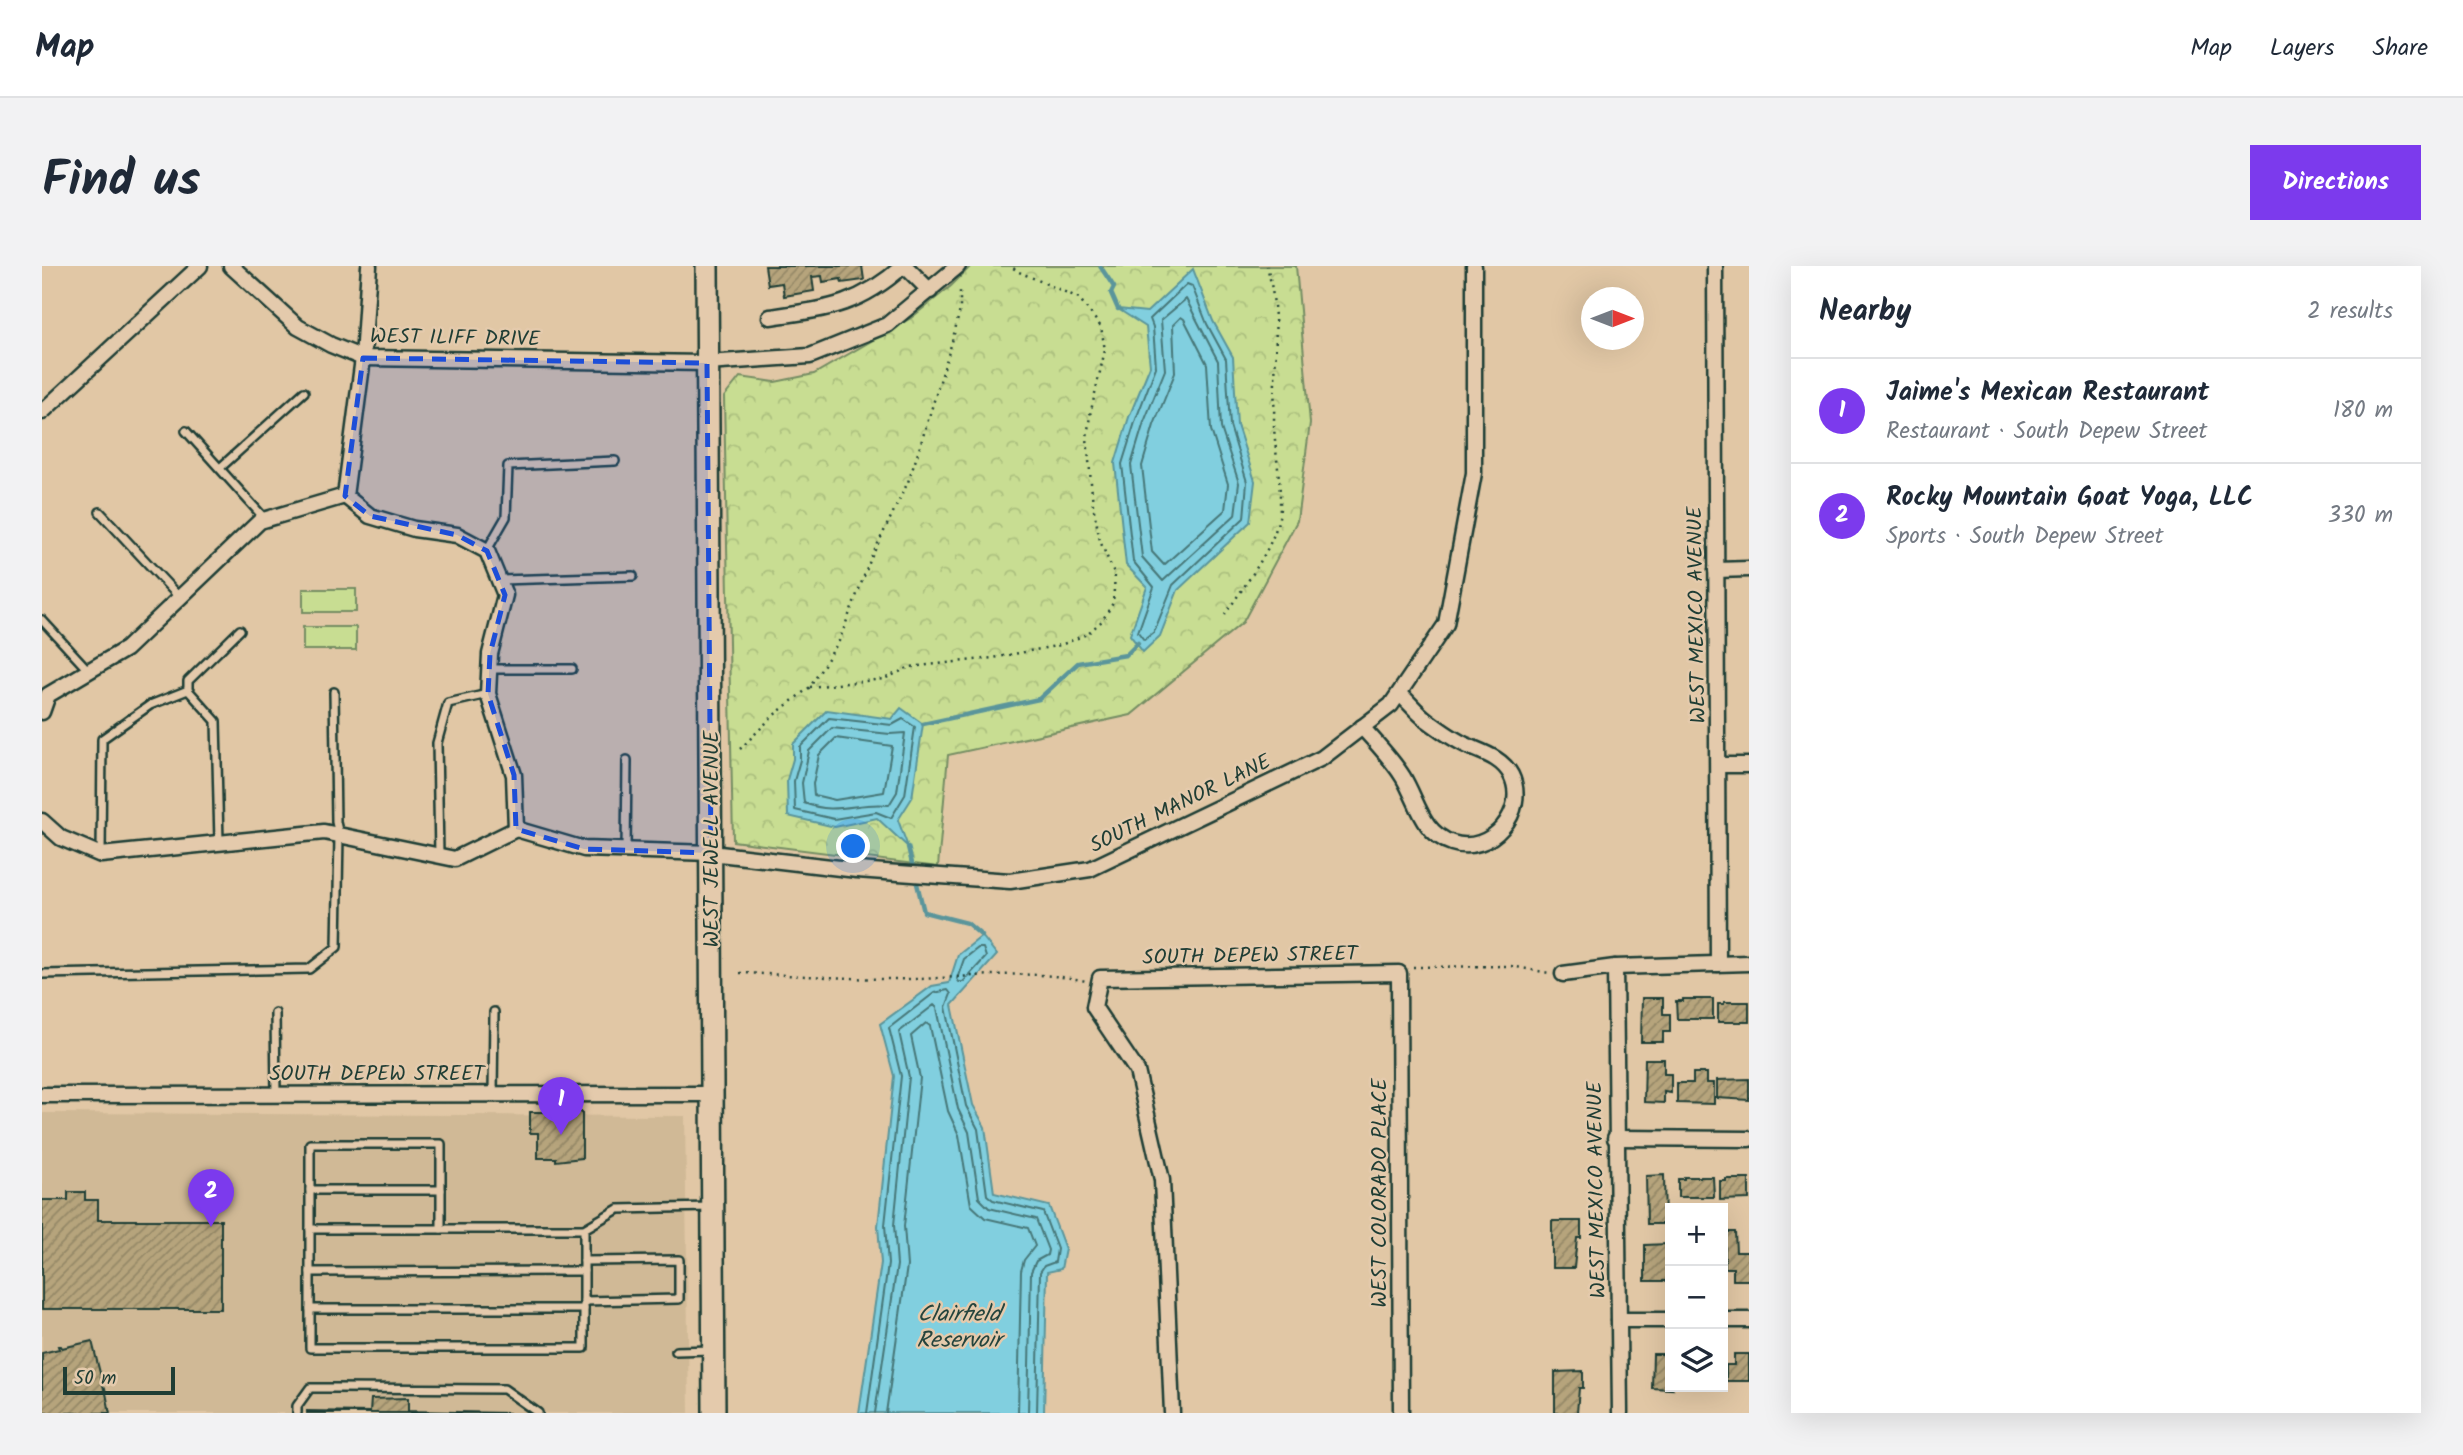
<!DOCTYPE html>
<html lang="en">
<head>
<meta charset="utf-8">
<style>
  :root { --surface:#fff; --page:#f2f2f3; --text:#1f2937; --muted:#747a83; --line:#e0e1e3; --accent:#7c3aed }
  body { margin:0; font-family:Kalam,sans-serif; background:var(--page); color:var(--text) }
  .controls { position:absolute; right:21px; bottom:21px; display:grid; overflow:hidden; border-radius:0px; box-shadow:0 7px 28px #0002 }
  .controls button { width:63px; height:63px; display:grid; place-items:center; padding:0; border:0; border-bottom:2px solid var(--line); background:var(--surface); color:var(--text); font:35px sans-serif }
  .compass { position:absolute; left:1539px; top:21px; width:63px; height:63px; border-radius:50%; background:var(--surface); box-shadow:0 7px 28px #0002; rotate:90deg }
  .scale { position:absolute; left:21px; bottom:18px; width:112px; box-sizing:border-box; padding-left:7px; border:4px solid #1f3d34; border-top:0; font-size:19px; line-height:24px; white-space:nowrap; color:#1f3d34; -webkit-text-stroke:5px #e4caac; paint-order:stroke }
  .you { position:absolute; left:812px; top:581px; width:24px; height:24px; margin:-18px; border:5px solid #fff; border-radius:50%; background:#1a73e8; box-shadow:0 0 0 10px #1a73e833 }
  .badge { display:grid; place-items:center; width:46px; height:46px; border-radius:50%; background:var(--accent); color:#fff; font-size:23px; font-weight:700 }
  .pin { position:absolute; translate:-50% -58px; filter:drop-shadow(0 2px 4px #0008) }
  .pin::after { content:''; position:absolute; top:37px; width:24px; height:21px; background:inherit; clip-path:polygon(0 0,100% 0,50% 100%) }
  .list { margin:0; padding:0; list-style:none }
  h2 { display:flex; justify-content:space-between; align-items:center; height:91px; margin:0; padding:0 28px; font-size:30px }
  h2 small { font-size:23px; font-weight:400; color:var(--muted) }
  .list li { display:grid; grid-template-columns:46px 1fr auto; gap:21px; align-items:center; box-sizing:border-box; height:105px; padding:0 28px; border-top:2px solid var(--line) }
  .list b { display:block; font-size:26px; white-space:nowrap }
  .list p { margin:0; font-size:23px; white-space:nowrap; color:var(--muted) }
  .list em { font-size:23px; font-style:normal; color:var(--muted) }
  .icon { flex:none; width:38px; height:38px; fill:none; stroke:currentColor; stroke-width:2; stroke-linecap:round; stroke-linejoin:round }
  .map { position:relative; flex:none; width:1707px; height:1147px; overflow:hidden; border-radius:0px }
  header { display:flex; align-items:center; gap:42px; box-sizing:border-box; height:98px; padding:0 35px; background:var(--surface); border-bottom:2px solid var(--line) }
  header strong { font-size:33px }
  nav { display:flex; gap:38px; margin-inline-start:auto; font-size:24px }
  .intro { display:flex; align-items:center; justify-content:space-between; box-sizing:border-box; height:168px; padding:0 42px }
  h1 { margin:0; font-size:49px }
  .button { padding:18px 32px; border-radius:0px; background:var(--accent); color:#fff; font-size:24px; font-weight:700 }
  main { display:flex; gap:42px; padding:0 42px }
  aside { flex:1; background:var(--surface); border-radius:0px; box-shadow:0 7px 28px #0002 }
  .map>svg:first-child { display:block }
  .built { fill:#d0b996 }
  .grass { fill:#c8dd92; stroke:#748d63; stroke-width:2 }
  .park { fill:url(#park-crowns); stroke:#748d63; stroke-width:2 }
  .water { fill:#81cfdf; stroke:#5a959b; stroke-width:2 }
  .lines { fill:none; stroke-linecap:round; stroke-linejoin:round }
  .shore { stroke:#467778; stroke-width:2 }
  .stream { stroke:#5a959b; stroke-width:4.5 }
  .building { fill:url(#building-hatch); stroke:#1f3d34; stroke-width:2 }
  .lane-casing { stroke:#1f3d34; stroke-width:12 }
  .street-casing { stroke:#1f3d34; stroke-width:19 }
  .secondary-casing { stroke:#1f3d34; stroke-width:26 }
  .path { stroke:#1f3d34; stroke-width:2.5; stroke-dasharray:2 5; stroke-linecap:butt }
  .lane { stroke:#e4caac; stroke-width:7 }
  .street { stroke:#e4caac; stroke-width:14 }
  .secondary { stroke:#e4caac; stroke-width:21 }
  .marked { fill:#1d4ed8; fill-opacity:0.2; stroke:#1d4ed8; stroke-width:5; stroke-dasharray:14 9; stroke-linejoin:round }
  .labels { text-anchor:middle; stroke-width:5; stroke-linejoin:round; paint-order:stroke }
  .street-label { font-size:21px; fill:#1f3d34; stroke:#e4caac }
  .water-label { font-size:23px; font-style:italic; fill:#24443d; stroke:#e4caac }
</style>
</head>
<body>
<header>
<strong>Map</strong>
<nav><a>Map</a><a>Layers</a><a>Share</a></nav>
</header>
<div class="intro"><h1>Find us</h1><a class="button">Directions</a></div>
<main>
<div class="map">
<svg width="1707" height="1147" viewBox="0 0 1707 1147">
  <defs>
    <pattern id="park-crowns" width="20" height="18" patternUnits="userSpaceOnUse" patternTransform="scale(1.75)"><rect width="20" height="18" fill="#c8dd92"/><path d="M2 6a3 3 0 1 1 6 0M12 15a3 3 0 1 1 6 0" fill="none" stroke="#abbf7e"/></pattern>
    <pattern id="building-hatch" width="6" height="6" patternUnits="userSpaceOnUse" patternTransform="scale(1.75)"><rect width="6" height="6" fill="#b6a47b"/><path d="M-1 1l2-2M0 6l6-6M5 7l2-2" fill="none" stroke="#938766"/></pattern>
  </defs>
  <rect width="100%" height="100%" fill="#e1c7a5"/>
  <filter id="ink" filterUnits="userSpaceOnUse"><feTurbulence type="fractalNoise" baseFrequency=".0143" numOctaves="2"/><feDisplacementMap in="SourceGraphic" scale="14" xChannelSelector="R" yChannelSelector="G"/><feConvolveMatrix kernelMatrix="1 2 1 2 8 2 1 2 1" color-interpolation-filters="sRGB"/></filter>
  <g filter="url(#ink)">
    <!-- built -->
    <polygon class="built" points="0,847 643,850 647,1147 0,1147"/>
    <!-- grass -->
    <g class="grass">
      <rect x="261" y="323" width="53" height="23"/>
      <rect x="261" y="361" width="53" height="23"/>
    </g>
    <!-- park -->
    <polygon class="park" points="929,0 1254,0 1268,157 1255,255 1201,356 1089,449 906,489 896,601 691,575 682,131 698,111 733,116 772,108 869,52 909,20"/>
    <!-- water -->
    <g class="water">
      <polygon points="1151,3 1171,55 1191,91 1195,159 1213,215 1208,256 1136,324 1118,370 1101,386 1088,369 1105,321 1084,299 1073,197 1087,151 1108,100 1104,61 1076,43 1105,46"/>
      <polygon points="859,442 881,458 870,532 856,554 866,581 835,552 793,561 746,550 745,514 751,493 751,478 785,444 850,453"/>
      <polygon points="940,670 955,689 910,739 931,839 943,861 952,927 1007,940 1023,983 1019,1003 1005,1006 1002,1147 817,1147 839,997 836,960 852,810 838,758 890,720 907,717 916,689"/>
    </g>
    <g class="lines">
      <!-- shore -->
      <g class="shore">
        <polygon points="1145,18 1150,20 1165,58 1184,93 1188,160 1205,216 1202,252 1131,319 1112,366 1102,374 1096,366 1112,321 1091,295 1080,198 1094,153 1114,101 1111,61 1108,53"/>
        <polygon points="1144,33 1176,95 1179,162 1197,217 1193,249 1121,315 1100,291 1089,199 1102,156 1123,104 1119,54"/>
        <polygon points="1139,51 1142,53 1165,98 1169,164 1186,218 1183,244 1122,299 1110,286 1100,200 1112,159 1133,107 1131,59"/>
        <polygon points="787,452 850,459 861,453 873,461 863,529 849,552 834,546 792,553 753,544 752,515 758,494 758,481"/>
        <path d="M790 462 848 468 863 467 855 526 847 539C815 535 795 550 762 537L760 517 767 485Z"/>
        <polygon points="794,472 850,480 842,526 793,534 772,529 771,518 777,489"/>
        <polygon points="936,682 941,682 944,691 921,716 917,716 915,713 922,693"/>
        <polyline points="825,1147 846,998 843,959 859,810 847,762 892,727 906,724 909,728 904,741 924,840 936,863 945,929 951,934 1001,946 1015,983 1013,996 1002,1000 998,1006 995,1147"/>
        <polyline points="833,1147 855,999 852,959 867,811 857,766 892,739 895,742 916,843 927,866 937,932 947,942 994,953 1006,984 1005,989 994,995 989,1006 986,1147"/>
        <polyline points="844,1147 865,1000 862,960 878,812 869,770 884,757 888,760 906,845 917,869 929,939 943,952 986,962 993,980 982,994 979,1005 976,1147"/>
      </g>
      <!-- stream -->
      <g class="stream">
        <polyline points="1058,0 1072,21 1069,27 1076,43"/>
        <polyline points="881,458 997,433 1036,397 1084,389 1096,377"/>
        <polyline points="866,581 882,646 925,657 940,670"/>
      </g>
    </g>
    <!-- building -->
    <g class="building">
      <polygon points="723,0 820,0 822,14 800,17 799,13 781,16 780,10 770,11 772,25 742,30 740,17 726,19"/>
      <polygon points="1600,732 1621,732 1621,748 1628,748 1628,766 1621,766 1621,776 1599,776"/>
      <polygon points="1641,733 1671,733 1671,753 1635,753 1634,735 1641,735"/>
      <polygon points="1682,736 1707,736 1707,756 1676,756 1676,738 1682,738"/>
      <polygon points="1603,793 1622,793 1622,808 1629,808 1629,827 1622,826 1622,837 1602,836"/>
      <polygon points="1651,807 1665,807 1665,817 1672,817 1672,838 1635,837 1635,817 1651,817"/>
      <polygon points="1707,813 1707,834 1675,832 1675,814"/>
      <polygon points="488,846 540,846 540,892 514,895 514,892 496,892 496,867 488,867"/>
      <polygon points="1622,909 1623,958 1605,958 1604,910"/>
      <polygon points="1642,911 1671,911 1672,931 1636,931 1636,913 1642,913"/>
      <polygon points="1684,913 1707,913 1707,933 1678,934 1678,915 1684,915"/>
      <polygon points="26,926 43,926 43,934 56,934 56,954 179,954 179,1043 0,1043 0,934 26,934"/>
      <polygon points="1510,955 1539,955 1539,972 1535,972 1532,1002 1510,1002"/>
      <polygon points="1683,966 1693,966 1694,986 1707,986 1707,1014 1691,1014 1691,1002 1683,1002"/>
      <polygon points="1625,978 1625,1015 1603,1015 1603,979"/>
      <polygon points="50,1075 62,1123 63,1122 68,1147 0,1147 0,1087 17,1083 16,1080 19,1080 20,1082"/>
      <polygon points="1611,1088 1627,1088 1628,1121 1630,1123 1610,1122"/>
      <polygon points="1692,1088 1707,1088 1707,1115 1684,1115 1684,1099 1692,1099"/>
      <polygon points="1541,1105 1541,1122 1537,1122 1535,1147 1513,1147 1513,1106"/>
      <polygon points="366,1132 366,1145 468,1147 265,1147 265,1145 328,1146 329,1133"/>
    </g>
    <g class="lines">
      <!-- lane casing -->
      <g class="lane-casing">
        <g id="lane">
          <polyline points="144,165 223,253"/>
          <polyline points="178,202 262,126"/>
          <polyline points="58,246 137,331"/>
          <polyline points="445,284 464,251 466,200 573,195"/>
          <polyline points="458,314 591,310"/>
          <polyline points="0,354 47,405"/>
          <polyline points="447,403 530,403"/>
          <polyline points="177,576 174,455 146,424 146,415 198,364"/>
          <polyline points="584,584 585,494"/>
          <polyline points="59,589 60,473 108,439 146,424"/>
          <polyline points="397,589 395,477 406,437 446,428"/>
          <polyline points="0,708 267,703 295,681 297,569 294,556 292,426"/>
          <polyline points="233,747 234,828"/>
          <polyline points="451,828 452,746"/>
          <polyline points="268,924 399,924"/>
          <polyline points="268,963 399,963"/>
          <polyline points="542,963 542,1082 268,1082 268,878 399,878 399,963 542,963 576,943 669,941"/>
          <polyline points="542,995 637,994 637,1033 542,1035"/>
          <polyline points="268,1006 542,1005"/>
          <polyline points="268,1043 542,1043"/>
          <polyline points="634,1085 669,1084"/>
          <polyline points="255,1147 255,1140 268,1122 291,1122 462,1123 496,1147"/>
        </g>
      </g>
      <!-- street casing -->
      <g class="street-casing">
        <g id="street">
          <polyline points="189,0 256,61 289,79 321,92 665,97 768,90 845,59 916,0"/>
          <polyline points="863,0 888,25"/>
          <polyline points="1673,0 1676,698"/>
          <path d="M728 51C784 43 817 40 861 0"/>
          <polyline points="0,146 158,0"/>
          <polyline points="303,230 321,92 327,0"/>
          <polyline points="1674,304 1707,303"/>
          <polyline points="0,446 6,429 84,383 218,255 303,230"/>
          <path d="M1320 461C1334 477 1350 493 1361 511 1376 536 1380 567 1410 577 1448 590 1487 545 1469 509 1460 492 1442 487 1426 480 1412 474 1397 463 1385 454 1375 447 1367 436 1358 428"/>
          <polyline points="1676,499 1707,499"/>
          <polyline points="0,555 19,572 59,589 282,566 413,593 474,563 472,509 446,428 448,388 463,329 445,285 415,269 372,263 328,250 303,230"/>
          <polyline points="474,563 542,583 669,587 815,604 968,615 1048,603 1280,492 1349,439 1404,358 1432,207 1432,0"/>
          <polyline points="1573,701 1578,1147"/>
          <polyline points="1521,708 1573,701 1707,697"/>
          <polyline points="0,829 669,828"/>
          <polyline points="1573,872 1707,873"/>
          <polyline points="1577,1054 1628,1054"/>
          <polyline points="1681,1054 1707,1054"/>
          <polyline points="1130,1147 1120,914 1095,805 1052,741 1058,712 1357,707 1359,1147"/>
        </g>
      </g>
      <!-- secondary casing -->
      <g class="secondary-casing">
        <polyline id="secondary" points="665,0 672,1147"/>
      </g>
      <!-- path -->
      <g class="path">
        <path d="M1183 349C1202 319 1230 286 1237 251 1241 228 1233 185 1232 160 1232 105 1239 53 1225 0"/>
        <polyline points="768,421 842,413 868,401 951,392 1019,379 1045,368 1060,355 1071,337 1073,309 1058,275 1051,239 1045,172 1048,149 1063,84 1059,61 1037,32 977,6 968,0"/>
        <polyline points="698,483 732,449 768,421 797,375 829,292 866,216 875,190 910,76 918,44 918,25"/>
        <polyline points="1371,701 1469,700 1507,707"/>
        <path d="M698 707C757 709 818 714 877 713 931 711 990 703 1044 715"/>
      </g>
      <!-- lane -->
      <use href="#lane" class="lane"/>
      <!-- street -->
      <use href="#street" class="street"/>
      <!-- secondary -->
      <use href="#secondary" class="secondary"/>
    </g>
  </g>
  <!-- marked area -->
  <path class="marked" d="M321 92 665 97 669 587 542 583 474 563 472 509 446 428 448 388 463 329 445 285 415 269 328 250 303 230Z"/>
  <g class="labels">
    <!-- street labels -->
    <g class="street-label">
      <text transform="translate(413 71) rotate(1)" y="7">WEST ILIFF DRIVE</text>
      <text transform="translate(1654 349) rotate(-91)" y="7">WEST MEXICO AVENUE</text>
      <text transform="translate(1138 537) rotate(-26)" y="7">SOUTH MANOR LANE</text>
      <text transform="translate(669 573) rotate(-90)" y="7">WEST JEWELL AVENUE</text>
      <text transform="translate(1208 689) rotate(-1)" y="7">SOUTH DEPEW STREET</text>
      <text x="335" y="814">SOUTH DEPEW STREET</text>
      <text transform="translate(1554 924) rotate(-91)" y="7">WEST MEXICO AVENUE</text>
      <text transform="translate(1337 927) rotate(-90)" y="7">WEST COLORADO PLACE</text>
    </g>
    <!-- water labels -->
    <g class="water-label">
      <text x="917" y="1055">Clairfield<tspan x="917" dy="26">Reservoir</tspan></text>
    </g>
  </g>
</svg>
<div class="controls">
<button>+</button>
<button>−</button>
<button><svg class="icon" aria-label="layers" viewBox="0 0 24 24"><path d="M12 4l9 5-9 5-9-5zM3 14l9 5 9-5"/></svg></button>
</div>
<svg class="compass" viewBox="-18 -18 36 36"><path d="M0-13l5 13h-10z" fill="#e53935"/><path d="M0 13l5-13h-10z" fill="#747a83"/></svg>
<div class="scale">50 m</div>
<div class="you"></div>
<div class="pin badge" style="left:519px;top:869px">1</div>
<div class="pin badge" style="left:169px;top:961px">2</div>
</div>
<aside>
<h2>Nearby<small>2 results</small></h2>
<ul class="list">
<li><span class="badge">1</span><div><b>Jaime's Mexican Restaurant</b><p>Restaurant · South Depew Street</p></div><em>180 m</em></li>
<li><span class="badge">2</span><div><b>Rocky Mountain Goat Yoga, LLC</b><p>Sports · South Depew Street</p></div><em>330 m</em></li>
</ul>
</aside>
</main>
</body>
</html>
